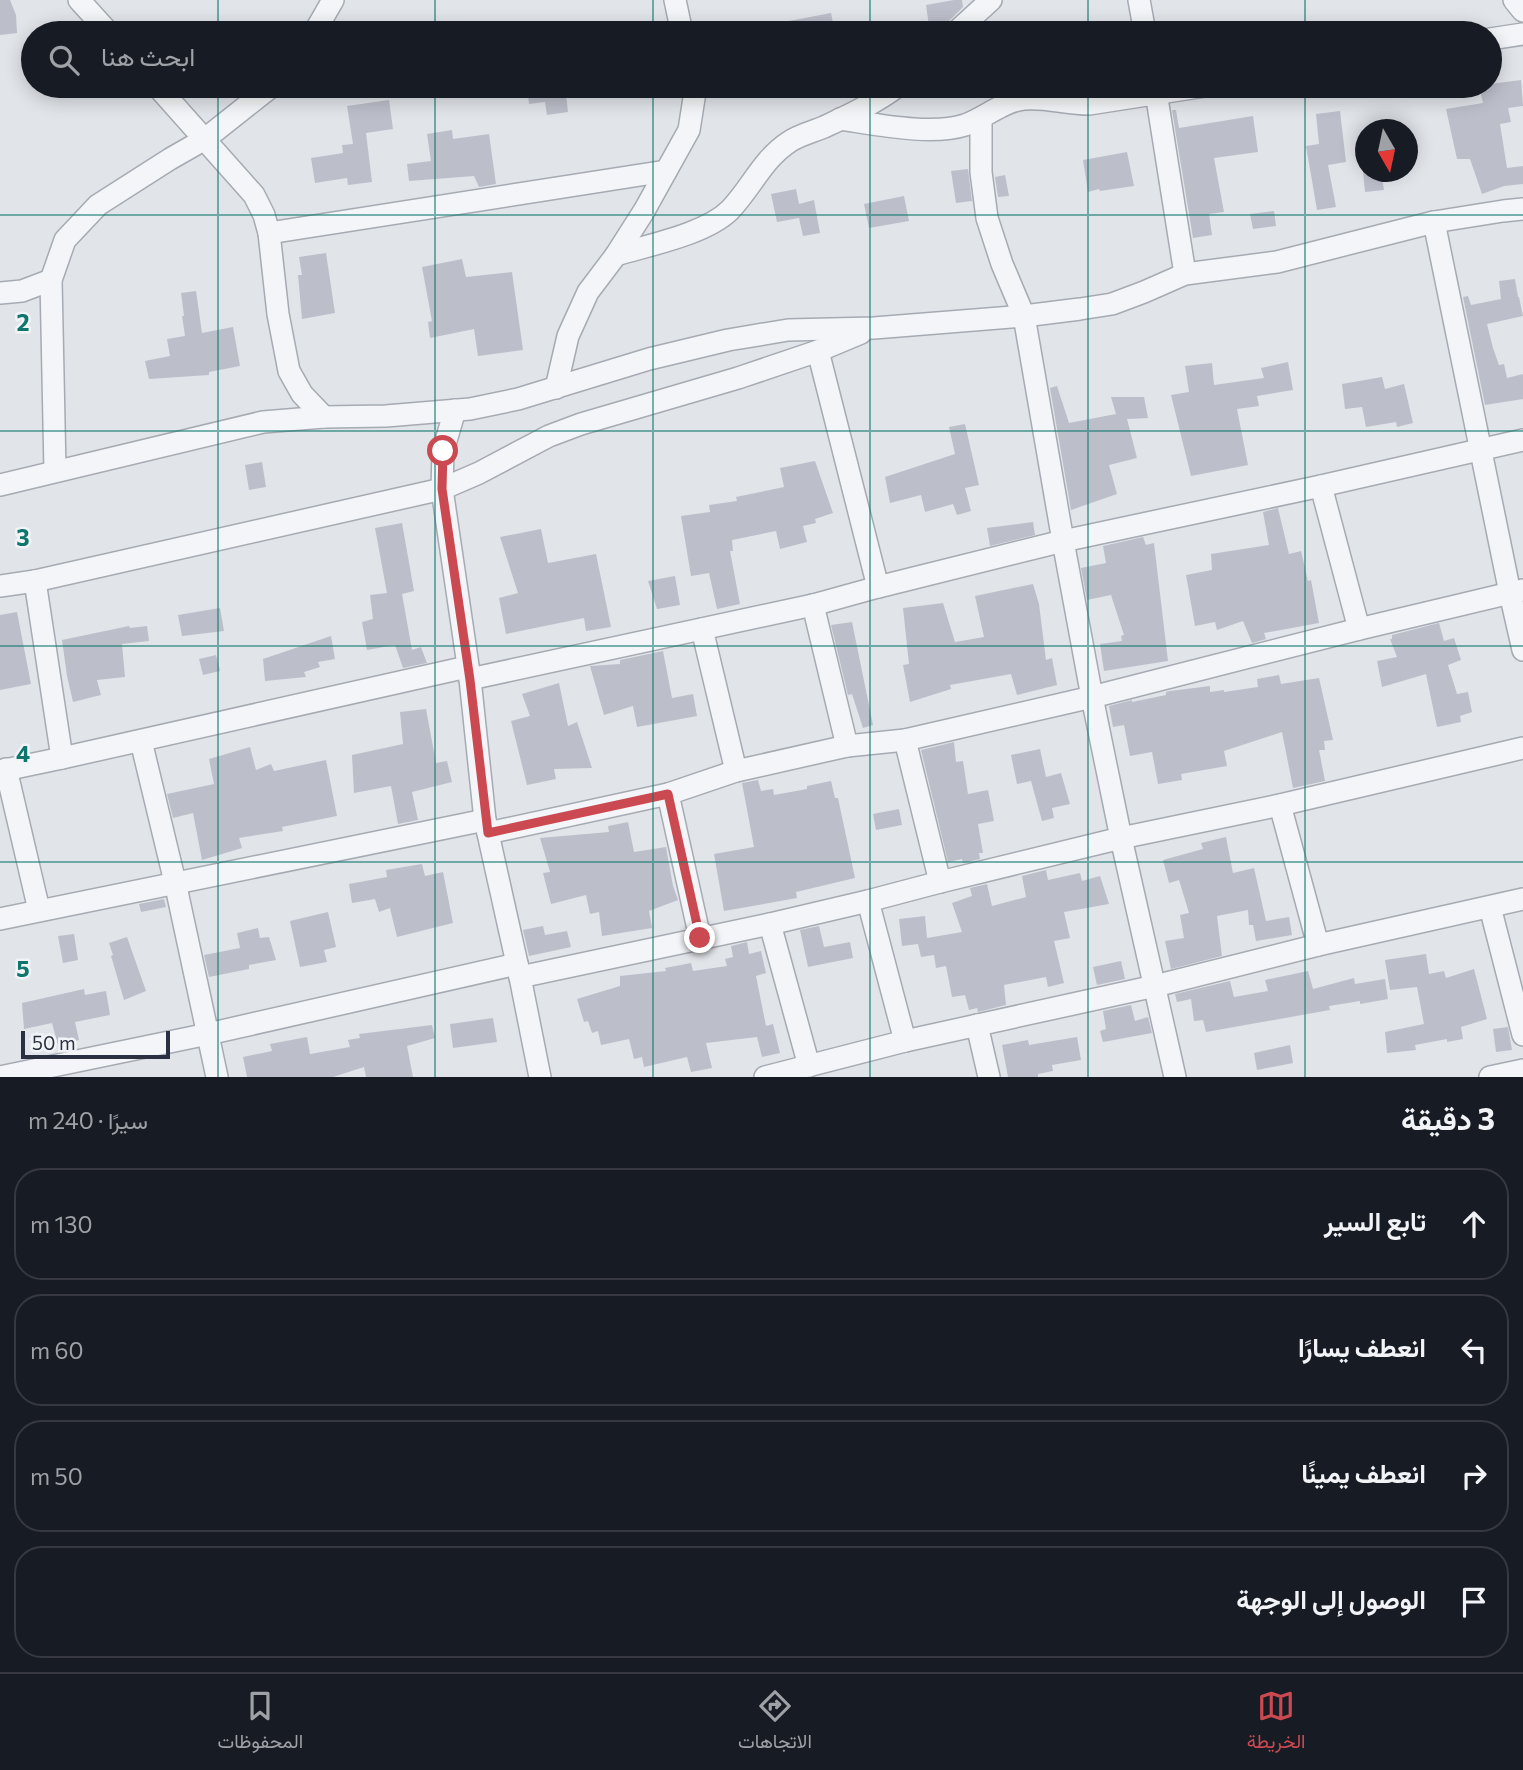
<!DOCTYPE html>
<html lang="ar">
<head>
<meta charset="utf-8">
<style>
  :root { --surface:#171b24; --page:#242831; --text:#f1f3f6; --muted:#9ea1a6; --line:#363941; --accent:#cb4a52 }
  body { margin:0; font-family:Commissioner,Vazirmatn,sans-serif; background:var(--page); color:var(--text); direction:rtl }
  .compass { position:absolute; left:1355px; top:119px; width:63px; height:63px; border-radius:50%; background:var(--surface); box-shadow:0 4px 18px #0003; rotate:171deg }
  .scale { position:absolute; left:21px; bottom:18px; width:149px; box-sizing:border-box; padding-left:7px; border:4px solid #2a3041; border-top:0; font-size:19px; line-height:24px; white-space:nowrap; color:#2a3041; -webkit-text-stroke:5px #f1f3f7; paint-order:stroke }
  .stop { position:absolute; width:21px; height:21px; margin:-16px; border:5px solid #cb4a52; border-radius:50%; background:#fff }
  .stop.end { background:#cb4a52; border-color:#fff; box-shadow:0 2px 7px #0008 }
  .list { margin:0; padding:0; list-style:none }
  h2 { display:flex; justify-content:space-between; align-items:center; height:91px; margin:0; padding:0 28px; font-size:30px }
  h2 small { font-size:23px; font-weight:400; color:var(--muted) }
  .list li { display:grid; grid-template-columns:46px 1fr auto; gap:21px; align-items:center; box-sizing:border-box; height:112px; margin:0 14px 14px; padding:0 14px; border:2px solid var(--line); border-radius:28px }
  .list b { display:block; font-size:26px; white-space:nowrap }
  .list em { font-size:23px; font-style:normal; color:var(--muted) }
  .icon { flex:none; width:38px; height:38px; fill:none; stroke:currentColor; stroke-width:2; stroke-linecap:round; stroke-linejoin:round }
  .map { position:relative; flex:none; width:1523px; height:1077px; overflow:hidden; direction:ltr }
  .search { position:absolute; background:var(--surface); box-shadow:0 4px 18px #0003; left:21px; right:21px; top:21px; height:77px; display:flex; align-items:center; gap:18px; box-sizing:border-box; padding:0 24px; border-radius:38px; color:var(--muted); font-size:26px }
  .sheet { height:595px; background:var(--surface) }
  nav { display:flex; justify-content:space-around; align-items:center; box-sizing:border-box; height:98px; border-top:2px solid var(--line); background:var(--surface); font-size:19px; color:var(--muted) }
  nav a { display:grid; justify-items:center; gap:4px }
  nav .on { color:var(--accent) }
  .map>svg:first-child { display:block }
  .building { fill:#bcbfc9 }
  .lines { fill:none; stroke-linecap:round; stroke-linejoin:round }
  .minor-casing { stroke:#a6aab3; stroke-width:24 }
  .minor { stroke:#f4f5f8; stroke-width:21 }
  .route { stroke:#cb4a52; stroke-width:9 }
  .grid { fill:none; stroke:#0f766e; stroke-width:2; stroke-opacity:0.55 }
  .grid-label { font-size:23px; text-anchor:middle; font-weight:bold; fill:#0f766e; stroke:#f1f3f7; stroke-width:5; stroke-linejoin:round; paint-order:stroke }
</style>
</head>
<body>
<div class="map">
<svg width="1523" height="1077" viewBox="0 0 1523 1077">
  <rect width="100%" height="100%" fill="#e1e4e9"/>
  <!-- building -->
  <g class="building">
    <polygon points="0,0 10,0 16,15 17,33 0,35"/>
    <polygon points="954,0 962,0 963,7 946,24 942,33 930,33 926,5"/>
    <polygon points="831,13 835,33 768,33 768,25"/>
    <polygon points="1521,80 1523,106 1508,108 1511,122 1500,124 1507,168 1523,166 1523,184 1504,186 1482,194 1470,159 1457,159 1446,109 1483,103 1479,86 1490,86 1490,84"/>
    <polygon points="527,86 565,86 568,112 547,115 545,102 529,104"/>
    <polygon points="389,100 393,129 366,133 372,182 348,185 347,178 315,183 311,158 343,153 342,145 353,144 347,106"/>
    <polygon points="1172,110 1176,110 1179,128 1253,116 1258,152 1214,158 1224,212 1209,214 1212,235 1193,238"/>
    <polygon points="1340,111 1346,162 1328,165 1336,207 1317,210 1306,146 1319,144 1316,114"/>
    <polygon points="452,130 453,139 489,134 496,184 479,187 474,176 409,181 407,164 431,161 427,134"/>
    <polygon points="1127,152 1134,186 1100,191 1099,189 1088,192 1083,160"/>
    <polygon points="968,169 972,201 956,203 951,171"/>
    <polygon points="1363,172 1381,172 1384,190 1365,192"/>
    <polygon points="1005,175 1009,196 998,197 995,177"/>
    <polygon points="796,189 799,204 814,200 820,233 803,236 799,218 777,222 771,194"/>
    <polygon points="904,196 909,221 869,228 864,204"/>
    <polygon points="1274,211 1276,226 1253,229 1250,214"/>
    <polygon points="326,253 335,313 302,319 298,275 302,275 299,257"/>
    <polygon points="462,259 466,277 512,272 523,350 478,356 474,329 430,338 428,322 432,321 422,267"/>
    <polygon points="1515,279 1518,297 1519,297 1523,316 1487,324 1493,348 1499,365 1504,364 1507,378 1523,374 1523,399 1485,405 1463,297 1468,296 1471,305 1501,299 1499,281"/>
    <polygon points="196,291 202,333 233,327 240,366 209,372 209,375 149,379 145,361 170,356 167,339 185,336 182,316 184,316 181,293"/>
    <polygon points="1288,362 1293,390 1257,396 1259,406 1237,409 1248,465 1191,476 1171,395 1189,392 1185,366 1212,363 1214,385 1264,378 1261,368"/>
    <polygon points="1382,377 1385,389 1404,384 1413,423 1397,427 1396,422 1366,427 1362,407 1345,409 1342,384"/>
    <polygon points="1057,386 1069,423 1116,414 1111,397 1144,397 1148,418 1127,419 1137,458 1109,465 1117,494 1071,510 1050,388"/>
    <polygon points="965,424 979,485 965,488 971,511 957,515 953,504 925,512 921,495 890,503 885,477 955,454 949,427"/>
    <polygon points="815,461 833,513 815,519 816,523 803,526 807,542 780,549 776,531 732,540 733,551 730,551 740,604 717,609 709,573 691,576 681,516 710,512 709,505 737,501 736,497 784,487 780,468"/>
    <polygon points="262,462 266,487 249,490 245,465"/>
    <polygon points="1278,508 1289,554 1301,551 1308,581 1311,580 1319,623 1264,633 1266,639 1252,643 1243,621 1217,630 1215,622 1195,626 1186,575 1212,570 1211,554 1269,545 1263,512"/>
    <polygon points="1033,522 1035,535 990,546 987,528"/>
    <polygon points="402,523 414,591 402,594 412,650 421,647 427,663 403,668 395,645 367,650 362,622 373,619 370,595 387,593 375,528"/>
    <polygon points="541,529 548,563 596,554 611,627 586,631 584,618 506,634 499,598 518,593 500,537"/>
    <polygon points="1143,537 1146,545 1154,543 1168,661 1104,671 1100,644 1122,641 1121,636 1124,635 1111,595 1087,600 1081,568 1106,563 1103,546"/>
    <polygon points="675,576 680,605 657,609 648,581"/>
    <polygon points="1033,584 1039,604 1046,660 1052,658 1057,685 1017,695 1011,674 950,685 951,689 910,702 903,665 909,664 903,608 943,603 955,642 984,637 975,596"/>
    <polygon points="220,608 224,631 182,636 178,615"/>
    <polygon points="17,612 31,684 0,690 0,615"/>
    <polygon points="852,622 873,725 863,728 852,694 848,695 831,625"/>
    <polygon points="1439,623 1444,641 1454,638 1461,660 1448,665 1457,694 1468,692 1472,712 1460,716 1461,722 1437,727 1426,674 1382,687 1377,661 1397,657 1390,639 1392,639 1392,635"/>
    <polygon points="129,626 130,628 147,626 149,641 122,644 125,677 97,680 101,695 73,702 67,676 62,640"/>
    <polygon points="331,636 335,659 318,662 320,667 304,672 306,677 265,681 263,659"/>
    <polygon points="663,651 672,698 693,694 697,716 637,727 633,706 604,715 590,666 620,664 620,660"/>
    <polygon points="216,655 220,671 203,675 199,659"/>
    <polygon points="1279,675 1281,684 1319,678 1333,740 1324,741 1325,750 1319,750 1325,781 1293,788 1282,732 1224,751 1227,766 1181,774 1182,780 1158,784 1152,752 1130,756 1124,725 1113,727 1109,706 1132,700 1132,702 1166,695 1166,692 1170,691 1210,686 1210,692 1224,690 1224,692 1258,687 1257,679"/>
    <polygon points="559,683 568,726 577,722 592,768 554,769 556,779 527,785 511,721 530,716 522,694"/>
    <polygon points="426,709 436,763 447,761 452,782 412,792 418,820 398,824 391,786 354,793 352,755 403,744 400,712"/>
    <polygon points="954,742 956,762 963,761 968,794 988,790 994,821 978,824 983,853 979,853 980,859 963,863 962,859 948,862 921,750"/>
    <polygon points="250,747 256,770 271,764 274,771 326,760 337,816 282,827 283,831 239,838 242,848 202,860 193,813 173,818 167,794 214,784 209,759"/>
    <polygon points="1040,749 1046,777 1061,773 1070,804 1052,808 1054,818 1042,821 1031,781 1017,784 1011,755"/>
    <polygon points="758,780 761,791 773,789 774,795 807,789 807,786 831,781 835,798 838,798 855,878 796,892 797,898 724,911 714,854 754,847 742,783"/>
    <polygon points="899,809 902,825 876,830 873,814"/>
    <polygon points="628,822 634,852 666,847 673,886 678,900 649,911 652,928 602,936 599,912 590,914 586,895 551,904 543,873 550,872 540,838 609,832 608,826"/>
    <polygon points="1226,837 1233,873 1254,868 1266,921 1289,917 1292,935 1256,941 1253,925 1249,925 1248,910 1217,916 1222,956 1171,969 1165,941 1184,938 1180,915 1189,913 1179,880 1169,883 1163,860 1203,849 1201,843"/>
    <polygon points="422,864 425,876 443,872 453,923 397,937 390,908 379,912 375,899 352,903 349,884 387,877 386,870"/>
    <polygon points="1046,870 1048,880 1080,873 1082,881 1100,876 1109,904 1064,912 1070,938 1054,941 1064,983 1048,987 1046,977 1004,985 1006,1005 978,1012 977,1008 969,1010 965,995 952,997 946,966 936,968 934,955 921,957 918,944 902,946 899,919 925,916 927,938 962,932 952,903 972,896 970,888 987,884 992,906 1026,897 1022,876"/>
    <polygon points="164,899 166,907 141,912 139,904"/>
    <polygon points="328,912 336,947 324,950 327,962 300,967 290,921"/>
    <polygon points="543,926 545,935 567,931 571,947 529,956 523,930"/>
    <polygon points="819,926 824,947 850,942 853,958 808,967 800,930"/>
    <polygon points="258,928 260,938 269,937 276,960 249,965 249,969 209,977 204,955 240,948 237,933"/>
    <polygon points="74,934 78,960 63,963 58,936"/>
    <polygon points="127,937 146,991 124,1000 111,956 113,955 109,943"/>
    <polygon points="747,942 749,954 761,951 766,973 756,976 766,1026 773,1024 780,1053 762,1057 757,1037 706,1043 712,1068 691,1072 687,1057 644,1067 642,1057 634,1059 629,1039 601,1045 598,1031 592,1033 588,1021 584,1022 577,999 620,986 620,976 666,971 665,968 691,963 693,971 727,966 725,959 733,957 731,946"/>
    <polygon points="1426,954 1429,974 1444,971 1446,978 1474,969 1487,1019 1461,1027 1463,1039 1447,1042 1447,1039 1415,1045 1416,1050 1387,1053 1385,1032 1424,1024 1417,987 1390,990 1385,960"/>
    <polygon points="1121,961 1125,979 1097,985 1093,967"/>
    <polygon points="1308,971 1313,989 1354,978 1355,984 1385,979 1388,999 1360,1004 1360,1001 1329,1006 1330,1010 1206,1032 1203,1020 1194,1021 1191,999 1177,1002 1175,994 1230,981 1234,997 1268,991 1265,980"/>
    <polygon points="84,989 85,995 106,991 110,1015 75,1022 79,1040 58,1045 52,1023 24,1029 22,1003"/>
    <polygon points="1131,1005 1135,1021 1148,1017 1152,1033 1103,1042 1100,1031 1106,1029 1103,1011"/>
    <polygon points="493,1018 497,1042 453,1048 450,1024"/>
    <polygon points="432,1025 435,1038 407,1046 413,1077 366,1077 364,1067 333,1077 247,1077 243,1057 272,1051 270,1044 307,1037 310,1054 350,1047 348,1040 360,1038 359,1034"/>
    <polygon points="1508,1027 1512,1050 1496,1052 1493,1029"/>
    <polygon points="1077,1037 1081,1060 1052,1065 1053,1071 1038,1074 1038,1077 1008,1077 1002,1045 1028,1040 1029,1045"/>
    <polygon points="1290,1045 1293,1063 1257,1070 1254,1053"/>
  </g>
  <g class="lines">
    <!-- minor casing -->
    <g class="minor-casing">
      <g id="minor">
        <polyline points="79,0 109,33"/>
        <polyline points="675,0 682,33"/>
        <polyline points="1139,0 1145,33"/>
        <polyline points="1514,0 1523,11"/>
        <polyline points="314,33 333,0"/>
        <polyline points="955,33 991,0"/>
        <polyline points="1490,39 1523,34"/>
        <polyline points="157,86 254,195 264,215 269,233 278,314 289,371 302,394 324,417"/>
        <polyline points="1155,86 1185,274"/>
        <polyline points="981,118 981,172 987,218 1002,264 1024,316 1063,541 1092,697 1121,838 1175,1077"/>
        <path d="M840 119C875 124 931 136 965 125 985 118 1003 101 1024 99 1046 97 1067 104 1089 104L1205 86"/>
        <polyline points="1434,222 1510,593 1523,650"/>
        <polyline points="269,233 666,171"/>
        <path d="M616 255C649 245 706 234 730 210 752 187 762 160 789 142 799 135 812 132 824 127 850 115 875 103 898 86"/>
        <polyline points="0,293 22,291 51,280"/>
        <polyline points="818,351 878,587"/>
        <polyline points="556,388 568,336 588,292 616,255 644,211 689,130 695,92 694,86"/>
        <polyline points="455,410 443,451 442,489 470,679 485,820 520,977 540,1077"/>
        <polyline points="55,471 51,280 65,240 98,205 170,159 205,139 272,86"/>
        <polyline points="0,485 263,422 324,417 386,416 470,409 518,399 649,359 728,340 788,330 874,328 1024,316 1080,309 1112,304 1144,292 1185,274 1277,262 1434,222 1503,211 1523,209"/>
        <polyline points="1321,486 1359,629"/>
        <polyline points="35,581 62,758"/>
        <polyline points="0,586 35,581 442,489 479,473 549,436 581,424 738,378 818,351 861,333"/>
        <polyline points="813,605 847,746"/>
        <polyline points="702,629 736,771"/>
        <polyline points="470,679 813,605 878,587 1063,541 1321,486 1523,440"/>
        <polyline points="905,740 940,882"/>
        <polyline points="141,741 175,882 217,1077"/>
        <polyline points="6,769 39,910"/>
        <polyline points="0,771 62,758 467,667"/>
        <polyline points="668,794 700,938"/>
        <polyline points="1280,805 1318,945"/>
        <polyline points="488,833 668,794 736,771 847,746 905,740 1092,697 1359,629 1523,590"/>
        <polyline points="868,901 905,1041"/>
        <polyline points="1490,907 1523,1035"/>
        <polyline points="0,919 485,820"/>
        <polyline points="770,924 809,1066"/>
        <polyline points="520,977 770,924 868,901 940,882 1121,838 1280,805 1523,748"/>
        <polyline points="977,1025 989,1077"/>
        <polyline points="0,1077 208,1034 517,964"/>
        <polyline points="765,1077 905,1041 1155,986 1318,945 1523,899"/>
        <polyline points="1490,1077 1523,1070"/>
      </g>
    </g>
    <!-- minor -->
    <use href="#minor" class="minor"/>
  </g>
  <g class="lines">
    <!-- route -->
    <polyline class="route" points="443,451 442,489 470,680 488,833 668,794 700,938"/>
  </g>
  <!-- grid -->
  <path class="grid" d="M218 0V33M435 0V33M653 0V33M870 0V33M1088 0V33M1305 0V33M218 86V1077M435 86V1077M653 86V1077M870 86V1077M1088 86V1077M1305 86V1077M0 215H1523M0 431H1523M0 646H1523M0 862H1523"/>
  <g class="grid-label">
    <text x="23" y="331">2</text>
    <text x="23" y="546">3</text>
    <text x="23" y="762">4</text>
    <text x="23" y="977">5</text>
  </g>
</svg>
<svg class="compass" viewBox="-18 -18 36 36"><path d="M0-13l5 13h-10z" fill="#e53935"/><path d="M0 13l5-13h-10z" fill="#9ea1a6"/></svg>
<div class="scale">50 m</div>
<div class="stop" style="left:443px;top:451px"></div>
<div class="stop end" style="left:700px;top:938px"></div>
<div class="search"><svg class="icon" aria-label="search" viewBox="0 0 24 24"><circle cx="10" cy="10" r="6"/><path d="M15 15l6 6"/></svg>ابحث هنا</div>
</div>
<section class="sheet">
<h2>3 دقيقة<small>سيرًا · 240 m</small></h2>
<ul class="list">
<li><svg class="icon" aria-label="ahead" viewBox="0 0 24 24"><path d="M12 20V5M6 11l6-6 6 6"/></svg><div><b>تابع السير</b></div><em>130 m</em></li>
<li><svg class="icon" aria-label="left" viewBox="0 0 24 24"><path d="M17 20v-9H6M10 6l-5 5 5 5"/></svg><div><b>انعطف يسارًا</b></div><em>60 m</em></li>
<li><svg class="icon" aria-label="right" viewBox="0 0 24 24"><path d="M7 20v-9h11M14 6l5 5-5 5"/></svg><div><b>انعطف يمينًا</b></div><em>50 m</em></li>
<li><svg class="icon" aria-label="arrive" viewBox="0 0 24 24"><path d="M6 21V4h12l-3 4 3 4H6"/></svg><div><b>الوصول إلى الوجهة</b></div></li>
</ul>
</section>
<nav>
<a class="on"><svg class="icon" aria-label="map" viewBox="0 0 24 24"><path d="M3 6l6-2 6 2 6-2v14l-6 2-6-2-6 2zM9 4v14M15 6v14"/></svg>الخريطة</a>
<a><svg class="icon" aria-label="directions" viewBox="0 0 24 24"><path d="M12 3l9 9-9 9-9-9zM9 14v-3h6M13 9l2 2-2 2"/></svg>الاتجاهات</a>
<a><svg class="icon" aria-label="saved" viewBox="0 0 24 24"><path d="M7 4h10v16l-5-4-5 4z"/></svg>المحفوظات</a>
</nav>
</body>
</html>
